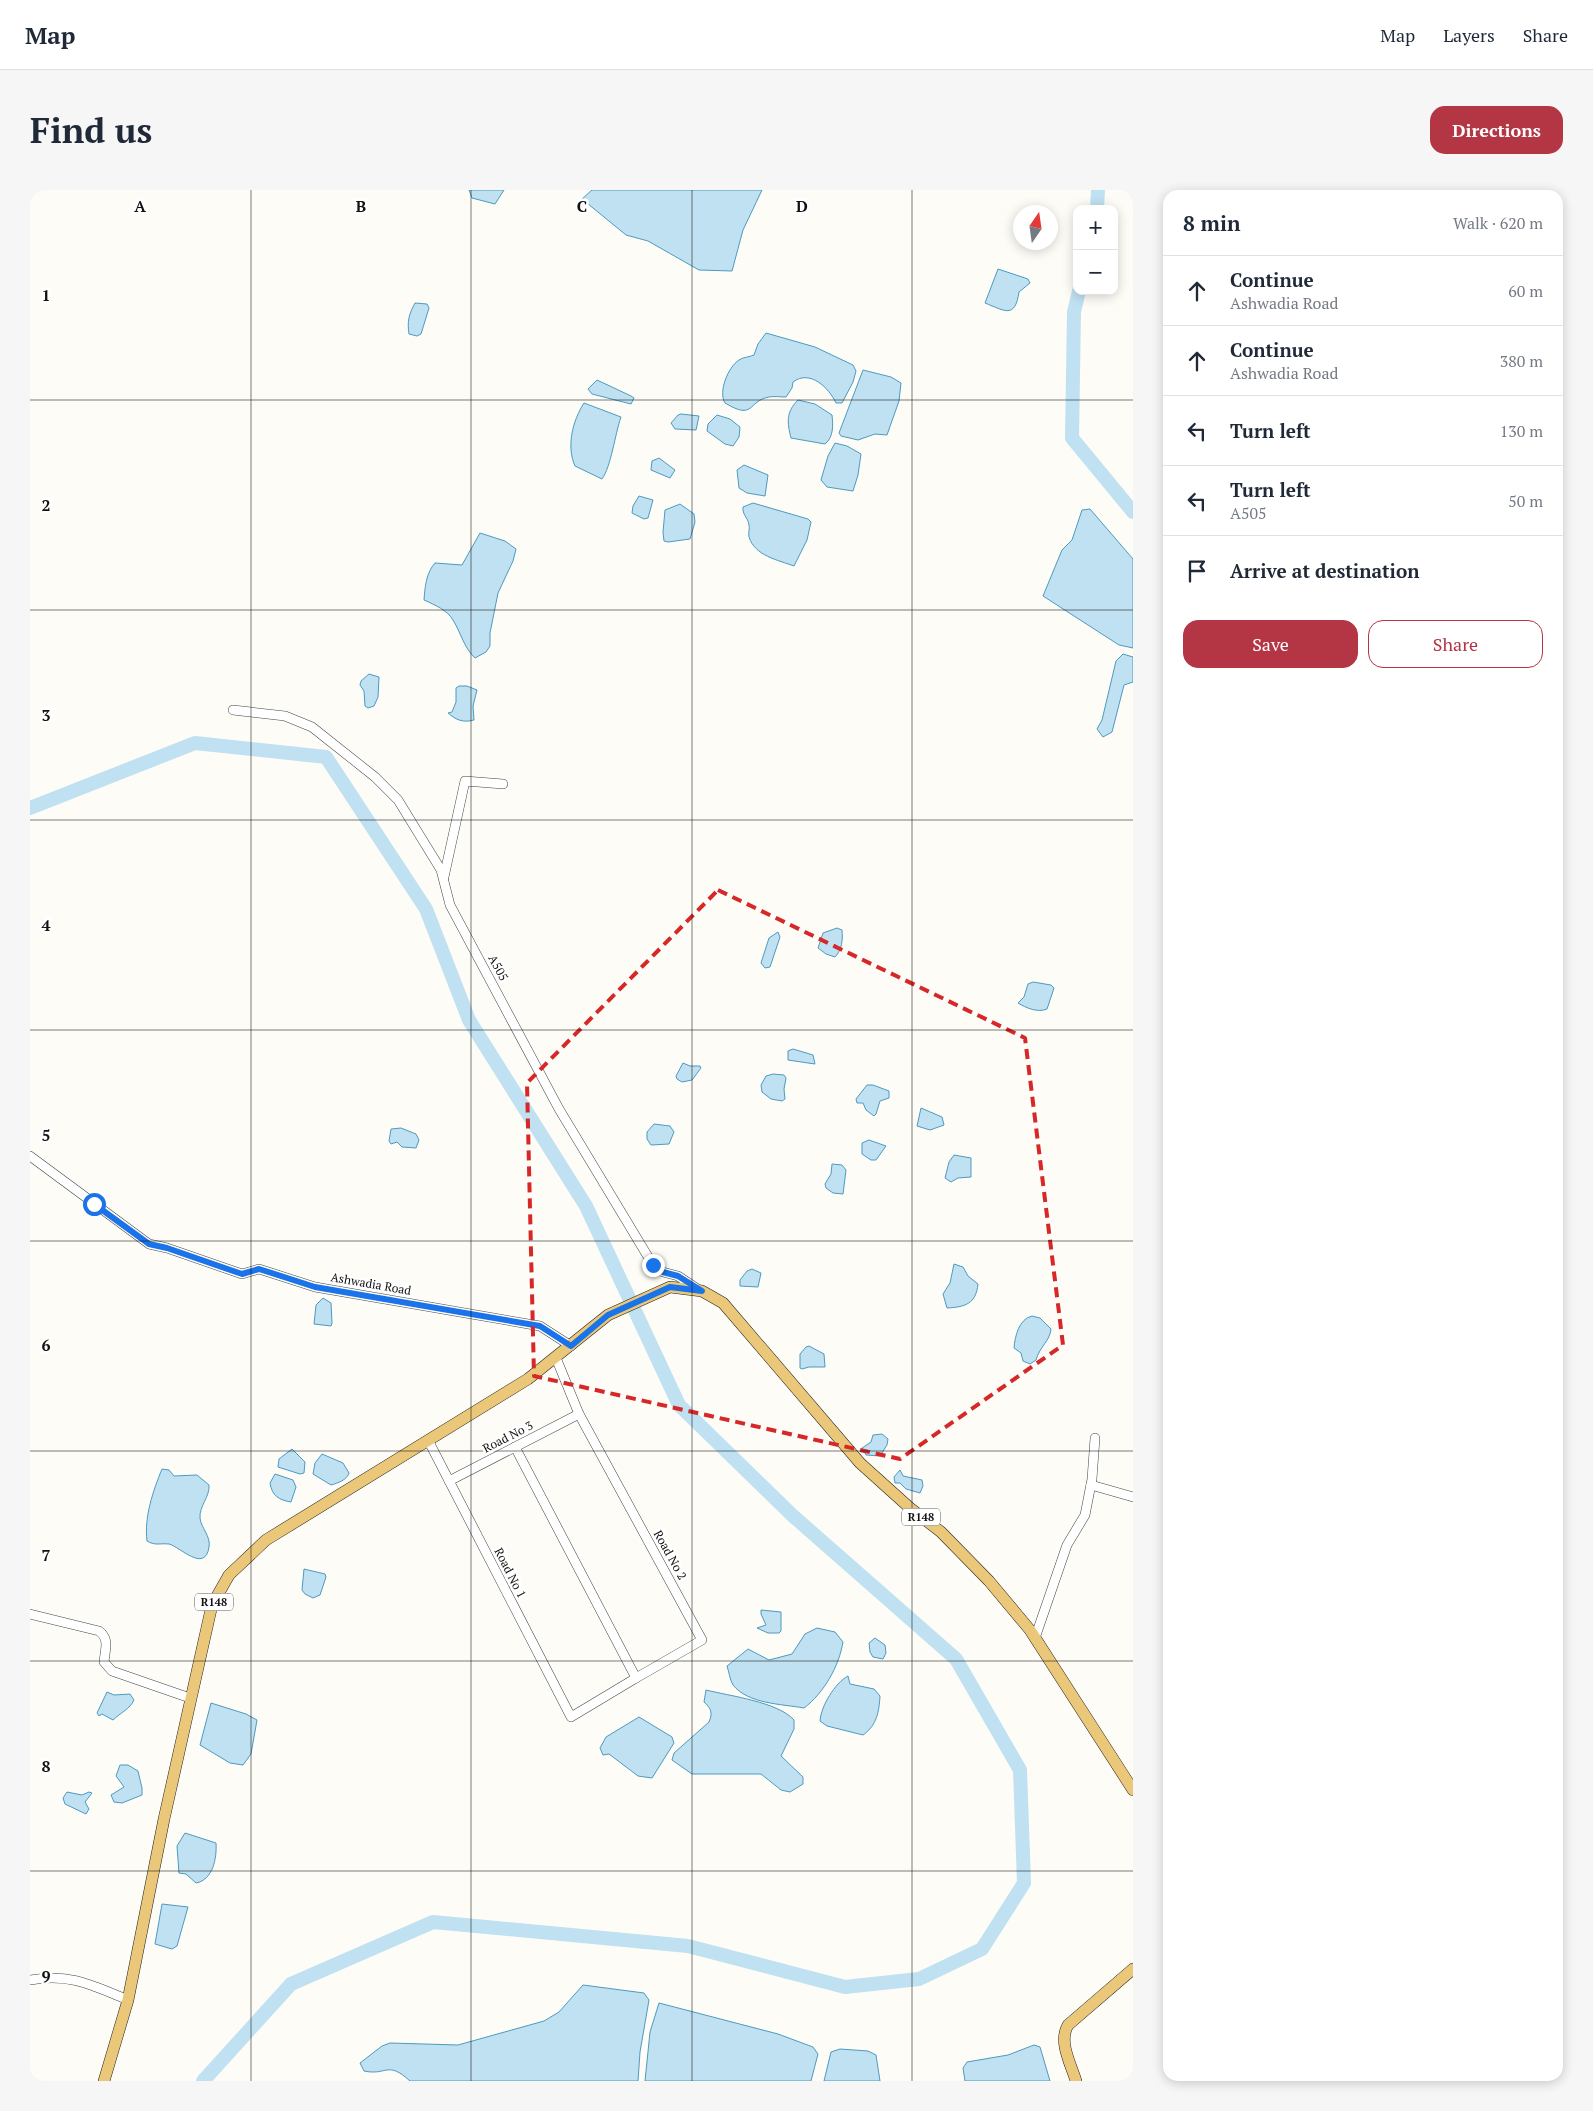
<!DOCTYPE html>
<html lang="en">
<head>
<meta charset="utf-8">
<style>
  :root { --surface:#fff; --page:#f6f6f7; --text:#1f2937; --muted:#747a83; --line:#e0e1e3; --accent:#b43543 }
  body { margin:0; font-family:"PT Serif",serif; background:var(--page); color:var(--text) }
  .controls { position:absolute; right:15px; top:15px; display:grid; overflow:hidden; border-radius:10px; box-shadow:0 2px 12px #0003 }
  .controls button { width:45px; height:45px; display:grid; place-items:center; padding:0; border:0; border-bottom:1px solid var(--line); background:var(--surface); color:var(--text); font:25px sans-serif }
  .compass { position:absolute; left:983px; top:15px; width:45px; height:45px; border-radius:50%; background:var(--surface); box-shadow:0 2px 12px #0003; rotate:13deg }
  .stop { position:absolute; width:15px; height:15px; margin:-11px; border:4px solid #1a73e8; border-radius:50%; background:#fff }
  .stop.end { background:#1a73e8; border-color:#fff; box-shadow:0 1px 5px #0008 }
  .list { margin:0; padding:0; list-style:none }
  h2 { display:flex; justify-content:space-between; align-items:center; height:65px; margin:0; padding:0 20px; font-size:21px }
  h2 small { font-size:16px; font-weight:400; color:var(--muted) }
  .list li { display:grid; grid-template-columns:32px 1fr auto; gap:15px; align-items:center; box-sizing:border-box; height:70px; padding:0 20px; border-top:1px solid var(--line) }
  .list b { display:block; font-size:19px; white-space:nowrap }
  .list p { margin:0; font-size:16px; white-space:nowrap; color:var(--muted) }
  .list em { font-size:16px; font-style:normal; color:var(--muted) }
  .actions { display:flex; gap:10px; padding:15px 20px }
  .actions a { flex:1; padding:11px 0; border:1px solid var(--accent); border-radius:15px; text-align:center; font-size:18px; color:var(--accent) }
  .actions .main { background:var(--accent); color:#fff }
  .icon { flex:none; width:28px; height:28px; fill:none; stroke:currentColor; stroke-width:2; stroke-linecap:round; stroke-linejoin:round }
  .map { position:relative; flex:none; width:1103px; height:1891px; overflow:hidden; border-radius:15px }
  header { display:flex; align-items:center; gap:30px; box-sizing:border-box; height:70px; padding:0 25px; background:var(--surface); border-bottom:1px solid var(--line) }
  header strong { font-size:24px }
  nav { display:flex; gap:28px; margin-inline-start:auto; font-size:18px }
  .intro { display:flex; align-items:center; justify-content:space-between; box-sizing:border-box; height:120px; padding:0 30px }
  h1 { margin:0; font-size:35px }
  .button { padding:12px 22px; border-radius:15px; background:var(--accent); color:#fff; font-size:18px; font-weight:700 }
  main { display:flex; gap:30px; padding:0 30px }
  aside { flex:1; background:var(--surface); border-radius:15px; box-shadow:0 2px 12px #0003 }
  .map>svg:first-child { display:block }
  .water { fill:#bfe1f1; stroke:#4d9ac1 }
  .lines { fill:none; stroke-linecap:round; stroke-linejoin:round }
  .river { stroke:#bfe1f1; stroke-width:14 }
  .minor-casing { stroke:#444; stroke-width:10 }
  .major-casing { stroke:#222; stroke-width:12 }
  .minor { stroke:#fff; stroke-width:9 }
  .major { stroke:#ebc879; stroke-width:11 }
  .route { stroke:#1a73e8; stroke-width:6 }
  .marked { fill:none; stroke:#d62828; stroke-width:4; stroke-dasharray:10 6; stroke-linejoin:round }
  .grid { fill:none; stroke:#111; stroke-width:1; stroke-opacity:0.55 }
  .labels { text-anchor:middle; stroke-width:5; stroke-linejoin:round; paint-order:stroke }
  .shield { fill:#fff; stroke:#585858; stroke-width:1 }
  .shield-label { font-size:11px; font-weight:bold; fill:#111 }
  .street-label { font-size:12px; fill:#111; stroke:#fff }
  .grid-label { font-size:16px; text-anchor:middle; font-weight:bold; fill:#111; stroke:#fff; stroke-width:5; stroke-linejoin:round; paint-order:stroke }
</style>
</head>
<body>
<header>
<strong>Map</strong>
<nav><a>Map</a><a>Layers</a><a>Share</a></nav>
</header>
<div class="intro"><h1>Find us</h1><a class="button">Directions</a></div>
<main>
<div class="map">
<svg width="1103" height="1891" viewBox="0 0 1103 1891">
  <rect width="100%" height="100%" fill="#fefcf6"/>
  <!-- water -->
  <g class="water">
    <polygon points="439,0 474,0 465,14 442,8"/>
    <polygon points="562,0 732,0 713,40 702,81 669,80 618,51 596,45 552,9"/>
    <path d="M968 79 998 89 1000 93 989 102C985 129 975 121 955 113Z"/>
    <path d="M385 113 397 114 399 118 391 144 387 146 379 144C377 131 379 124 385 113Z"/>
    <path d="M736 143 785 157 823 175 826 181 823 192 812 213H806C799 198 780 179 763 192L762 198 756 207C751 207 744 206 739 207 717 211 725 231 695 213 688 202 698 177 709 170 713 167 720 167 724 165L728 154Z"/>
    <polygon points="833,180 861,187 871,193 869,211 857,245 845,244 828,250 811,246 809,243"/>
    <polygon points="567,190 601,206 604,208 601,214 597,213 562,204 558,199"/>
    <path d="M768 210 785 214 802 225C803 234 804 247 795 254L761 248C757 232 756 222 768 210Z"/>
    <path d="M554 213 591 227C585 244 581 277 572 289L545 276C536 256 543 230 554 213Z"/>
    <polygon points="651,224 669,226 666,240 645,239 641,233 648,225"/>
    <polygon points="687,225 700,229 710,237 709,247 703,256 695,254 677,241 678,234"/>
    <polygon points="805,253 817,256 831,264 828,285 823,301 797,297 791,290 798,266"/>
    <polygon points="629,268 645,280 640,288 621,280 622,271"/>
    <polygon points="714,275 738,285 735,306 717,303 709,298 707,280"/>
    <polygon points="609,306 623,310 618,328 614,329 602,323 603,316"/>
    <path d="M723 313 778 329 781 332 777 350 764 376C748 370 725 366 719 347 718 343 720 338 719 335 718 327 712 325 713 317Z"/>
    <polygon points="650,314 664,324 665,332 660,349 638,352 634,351 633,342 635,320"/>
    <polygon points="1060,319 1103,369 1103,458 1089,455 1013,406 1032,360 1042,350 1052,320"/>
    <path d="M450 343 475 351 486 359 483 371 468 403 460 443V456L456 462 445 468C434 458 431 443 423 430 417 420 405 415 394 410 395 397 396 383 405 373L432 375Z"/>
    <polygon points="1093,464 1103,467 1103,492 1094,495 1082,542 1073,547 1067,539 1072,530 1086,471"/>
    <polygon points="339,484 349,487 348,507 344,516 338,518 335,516 334,501 330,495 331,491"/>
    <path d="M429 496H437L447 500 443 516 444 530C433 533 426 530 418 523L422 522 426 512V498Z"/>
    <path d="M807 738 812 740C813 749 812 760 805 767L796 764 788 758 793 743Z"/>
    <polygon points="748,742 750,747 740,777 735,778 731,773 739,748"/>
    <path d="M1003 792 1021 795 1024 798 1017 819C1008 823 996 818 988 813L994 807 998 794Z"/>
    <polygon points="763,859 783,865 785,874 758,870 758,861"/>
    <polygon points="653,873 660,876 670,876 671,878 662,890 652,892 647,889 646,886"/>
    <polygon points="743,884 754,885 756,888 754,899 755,909 752,911 741,909 732,902 731,895 736,886"/>
    <polygon points="837,895 843,895 859,901 859,908 850,911 846,924 844,926 836,920 833,913 827,913 826,909"/>
    <polygon points="891,918 912,927 914,935 900,940 887,936"/>
    <polygon points="624,934 640,936 644,942 639,954 621,955 617,949 617,942"/>
    <polygon points="371,938 386,944 389,950 386,958 372,957 367,952 361,954 359,951 361,939"/>
    <polygon points="839,950 856,956 846,970 841,970 832,964 832,953"/>
    <polygon points="924,965 941,968 941,987 928,988 921,992 915,988 919,972"/>
    <polygon points="802,974 812,975 816,980 813,1004 803,1003 796,998 795,994 801,984"/>
    <path d="M924 1074 933 1077 938 1086 948 1094C946 1114 935 1117 917 1118L913 1104 920 1093Z"/>
    <polygon points="722,1079 731,1083 728,1097 710,1096 710,1090 717,1081"/>
    <polygon points="293,1108 301,1113 302,1133 301,1136 284,1134 286,1115"/>
    <path d="M1002 1126 1010 1128 1021 1139C1020 1151 1010 1156 1006 1170L1000 1174 993 1171 991 1163 984 1158C985 1146 989 1129 1002 1126Z"/>
    <polygon points="779,1156 794,1164 795,1177 779,1177 772,1179 770,1178 770,1164 776,1157"/>
    <polygon points="852,1244 858,1249 857,1255 850,1266 836,1265 832,1258 841,1252 843,1245"/>
    <polygon points="262,1259 275,1272 274,1283 270,1284 248,1277 249,1269"/>
    <path d="M292 1264 313 1273 319 1283C317 1290 308 1293 301 1295L283 1284 285 1273Z"/>
    <path d="M132 1279 139 1280 144 1286 167 1285 179 1295C180 1307 169 1316 170 1328 171 1338 181 1346 179 1357 175 1384 149 1356 139 1354 130 1353 125 1356 117 1351 114 1327 123 1301 132 1279Z"/>
    <polygon points="870,1280 873,1286 892,1290 893,1296 890,1303 876,1299 870,1293 865,1293 864,1287"/>
    <path d="M245 1284 263 1290 266 1297 261 1312C249 1310 242 1306 240 1293Z"/>
    <polygon points="274,1379 295,1384 296,1387 290,1405 283,1408 275,1404 272,1400"/>
    <polygon points="731,1420 751,1422 751,1441 749,1443 738,1443 727,1438 736,1435 731,1424"/>
    <path d="M787 1438 805 1442 813 1452C809 1476 794 1503 774 1518 752 1514 718 1514 703 1495 700 1490 699 1482 697 1476L718 1459 739 1470 762 1464 775 1444Z"/>
    <polygon points="845,1448 855,1455 856,1463 853,1469 843,1467 840,1462 839,1453"/>
    <path d="M818 1486 820 1494 844 1499 850 1506C849 1522 847 1535 833 1545L797 1536 790 1531C791 1516 805 1493 818 1486Z"/>
    <path d="M676 1500C700 1506 748 1512 764 1530V1539L751 1566 773 1587V1594L760 1602 751 1600 731 1584H662L642 1570 644 1563 679 1532C683 1523 681 1518 674 1512Z"/>
    <path d="M77 1502 84 1505 100 1504 104 1510C100 1519 90 1523 83 1530L72 1524 69 1526 67 1523Z"/>
    <polygon points="181,1513 216,1524 227,1530 221,1564 213,1575 200,1573 170,1555"/>
    <polygon points="609,1527 642,1547 644,1553 622,1588 608,1586 579,1564 573,1565 570,1558 576,1547"/>
    <polygon points="90,1575 98,1575 108,1581 112,1598 112,1605 92,1613 84,1612 81,1605 94,1597 86,1586"/>
    <polygon points="37,1602 52,1605 59,1602 62,1603 55,1612 59,1619 56,1624 35,1614 33,1608"/>
    <path d="M155 1643 186 1653C187 1668 183 1690 166 1693L156 1684 149 1683 147 1656Z"/>
    <polygon points="132,1714 158,1717 147,1756 142,1759 125,1754"/>
    <path d="M553 1795 614 1803 619 1810 610 1862 608 1891H380C357 1870 357 1886 334 1881L330 1873 352 1856 360 1853 428 1855 514 1831 529 1822Z"/>
    <polygon points="629,1813 748,1844 783,1857 788,1864 781,1891 615,1891 620,1842"/>
    <polygon points="1004,1855 1010,1857 1020,1891 935,1891 933,1878 937,1872 978,1865"/>
    <polygon points="810,1859 838,1861 846,1865 850,1891 794,1891 801,1862"/>
  </g>
  <g class="lines">
    <!-- river -->
    <g class="river">
      <polyline points="1067,19 1068,0"/>
      <polyline points="1049,101 1044,122 1042,248 1103,322"/>
      <polyline points="0,618 165,553 296,567 396,719 439,830 556,1016 649,1215 762,1325 926,1469 990,1580 994,1693 952,1759 889,1789 815,1797 658,1756 403,1732 261,1794 173,1891"/>
    </g>
    <!-- minor casing -->
    <g class="minor-casing">
      <g id="minor">
        <polyline points="203,520 255,526 282,537 345,587 368,610 411,680 420,715 529,919 623,1075 633,1082 648,1086 669,1100"/>
        <polyline points="414,687 435,591 473,594"/>
        <polyline points="0,966 119,1054 137,1058 212,1084 229,1079 285,1097 510,1136 541,1156"/>
        <polyline points="526,1168 549,1224 672,1450 606,1488"/>
        <polyline points="398,1250 541,1527 606,1488 485,1257"/>
        <polyline points="419,1291 549,1224"/>
        <polyline points="1061,1295 1103,1307"/>
        <path d="M0 1424 69 1441C80 1449 75 1460 74 1472L82 1481 160 1508"/>
        <polyline points="1005,1448 1037,1355 1055,1325 1062,1289 1065,1248"/>
        <path d="M0 1790C40 1783 62 1795 98 1810"/>
      </g>
    </g>
    <!-- major casing -->
    <g class="major-casing">
      <g id="major">
        <polyline points="74,1891 98,1810 134,1629 182,1415 199,1385 236,1350 498,1189 578,1125 640,1097 672,1101 693,1113 830,1273 880,1318 911,1342 959,1391 1000,1440 1103,1600"/>
        <path d="M1046 1891C1041 1874 1028 1852 1038 1835L1103 1779"/>
      </g>
    </g>
    <!-- minor -->
    <use href="#minor" class="minor"/>
    <!-- major -->
    <use href="#major" class="major"/>
  </g>
  <g class="lines">
    <!-- route -->
    <polyline class="route" points="64,1014 119,1054 137,1058 212,1084 229,1079 285,1097 510,1136 541,1156 578,1125 640,1097 672,1101 648,1086 633,1082 623,1075"/>
  </g>
  <!-- marked area -->
  <path class="marked" d="M688 700 995 848 1033 1155 870 1269 504 1186 497 893Z"/>
  <!-- grid -->
  <path class="grid" d="M221 0V1891M441 0V1891M662 0V1891M882 0V1891M0 210H1103M0 420H1103M0 630H1103M0 840H1103M0 1051H1103M0 1261H1103M0 1471H1103M0 1681H1103"/>
  <g class="labels">
    <!-- shield labels -->
    <g class="shield">
      <rect x="872" y="1318.5" width="38" height="17" rx="4"/>
      <rect x="165" y="1403.5" width="38" height="17" rx="4"/>
    </g>
    <g class="shield-label">
      <text x="891" y="1331">R148</text>
      <text x="184" y="1416">R148</text>
    </g>
    <!-- street labels -->
    <g class="street-label">
      <text transform="translate(468 778) rotate(62)" y="4">A505</text>
      <text transform="translate(341 1094) rotate(10)" y="4">Ashwadia Road</text>
      <text transform="translate(478 1247) rotate(-27)" y="4">Road No 3</text>
      <text transform="translate(640 1365) rotate(61)" y="4">Road No 2</text>
      <text transform="translate(480 1383) rotate(63)" y="4">Road No 1</text>
    </g>
  </g>
  <g class="grid-label">
    <text x="110" y="22">A</text>
    <text x="331" y="22">B</text>
    <text x="552" y="22">C</text>
    <text x="772" y="22">D</text>
    <text x="16" y="111">1</text>
    <text x="16" y="321">2</text>
    <text x="16" y="531">3</text>
    <text x="16" y="741">4</text>
    <text x="16" y="951">5</text>
    <text x="16" y="1161">6</text>
    <text x="16" y="1371">7</text>
    <text x="16" y="1582">8</text>
    <text x="16" y="1792">9</text>
  </g>
</svg>
<div class="controls">
<button>+</button>
<button>−</button>
</div>
<svg class="compass" viewBox="-18 -18 36 36"><path d="M0-13l5 13h-10z" fill="#e53935"/><path d="M0 13l5-13h-10z" fill="#747a83"/></svg>
<div class="stop" style="left:64px;top:1014px"></div>
<div class="stop end" style="left:623px;top:1075px"></div>
</div>
<aside>
<h2>8 min<small>Walk · 620 m</small></h2>
<ul class="list">
<li><svg class="icon" aria-label="ahead" viewBox="0 0 24 24"><path d="M12 20V5M6 11l6-6 6 6"/></svg><div><b>Continue</b><p>Ashwadia Road</p></div><em>60 m</em></li>
<li><svg class="icon" aria-label="ahead" viewBox="0 0 24 24"><path d="M12 20V5M6 11l6-6 6 6"/></svg><div><b>Continue</b><p>Ashwadia Road</p></div><em>380 m</em></li>
<li><svg class="icon" aria-label="left" viewBox="0 0 24 24"><path d="M17 20v-9H6M10 6l-5 5 5 5"/></svg><div><b>Turn left</b></div><em>130 m</em></li>
<li><svg class="icon" aria-label="left" viewBox="0 0 24 24"><path d="M17 20v-9H6M10 6l-5 5 5 5"/></svg><div><b>Turn left</b><p>A505</p></div><em>50 m</em></li>
<li><svg class="icon" aria-label="arrive" viewBox="0 0 24 24"><path d="M6 21V4h12l-3 4 3 4H6"/></svg><div><b>Arrive at destination</b></div></li>
</ul>
<div class="actions"><a class="main">Save</a><a>Share</a></div>
</aside>
</main>
</body>
</html>
